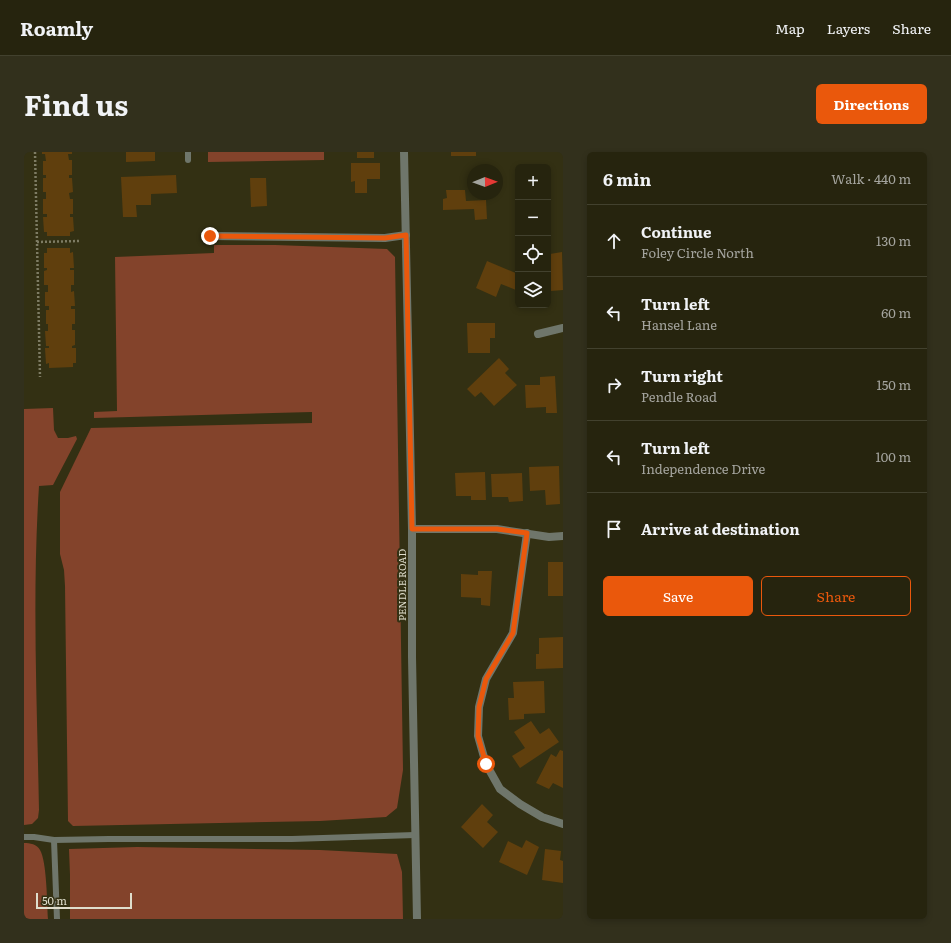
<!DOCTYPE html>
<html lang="en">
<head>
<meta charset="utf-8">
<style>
  :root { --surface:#26240e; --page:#32301c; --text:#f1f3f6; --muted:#a4a49e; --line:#42412e; --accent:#ea580c }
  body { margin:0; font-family:Literata,serif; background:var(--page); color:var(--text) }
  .controls { position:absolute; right:12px; top:12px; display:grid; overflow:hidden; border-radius:6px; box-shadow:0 2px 6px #0003 }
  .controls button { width:36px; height:36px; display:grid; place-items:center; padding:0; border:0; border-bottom:1px solid var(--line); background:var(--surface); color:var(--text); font:20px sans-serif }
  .compass { position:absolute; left:443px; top:12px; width:36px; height:36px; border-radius:50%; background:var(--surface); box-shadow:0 2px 6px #0003; rotate:89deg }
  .scale { position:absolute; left:12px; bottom:10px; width:96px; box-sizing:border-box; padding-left:4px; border:2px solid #dfdecd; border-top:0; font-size:11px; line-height:14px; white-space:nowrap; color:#dfdecd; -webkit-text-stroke:3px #333013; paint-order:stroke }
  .stop { position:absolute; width:12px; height:12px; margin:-9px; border:3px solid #ea580c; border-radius:50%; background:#fff }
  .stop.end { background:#ea580c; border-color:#fff; box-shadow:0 1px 4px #0008 }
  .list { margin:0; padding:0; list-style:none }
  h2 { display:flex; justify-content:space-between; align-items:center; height:52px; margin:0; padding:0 16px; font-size:17px }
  h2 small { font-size:13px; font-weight:400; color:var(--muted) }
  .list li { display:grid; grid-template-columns:26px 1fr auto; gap:12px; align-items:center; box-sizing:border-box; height:72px; padding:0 16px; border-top:1px solid var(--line) }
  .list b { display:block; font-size:15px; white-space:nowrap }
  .list p { margin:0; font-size:13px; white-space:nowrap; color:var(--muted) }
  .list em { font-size:13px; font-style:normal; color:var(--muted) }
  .actions { display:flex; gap:8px; padding:12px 16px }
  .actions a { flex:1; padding:9px 0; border:1px solid var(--accent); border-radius:6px; text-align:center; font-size:14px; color:var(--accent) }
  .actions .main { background:var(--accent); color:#fff }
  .icon { flex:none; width:22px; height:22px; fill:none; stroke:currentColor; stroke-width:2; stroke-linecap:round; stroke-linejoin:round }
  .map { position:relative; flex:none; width:539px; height:767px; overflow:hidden; border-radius:6px }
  header { display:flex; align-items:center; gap:24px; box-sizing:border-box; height:56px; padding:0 20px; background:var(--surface); border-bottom:1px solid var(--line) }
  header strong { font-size:19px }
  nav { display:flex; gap:22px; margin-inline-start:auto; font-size:14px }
  .intro { display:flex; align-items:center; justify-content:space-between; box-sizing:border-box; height:96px; padding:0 24px }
  h1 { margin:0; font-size:28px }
  .button { padding:10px 18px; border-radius:6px; background:var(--accent); color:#fff; font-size:14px; font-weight:700 }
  main { display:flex; gap:24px; padding:0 24px }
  aside { flex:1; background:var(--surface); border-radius:6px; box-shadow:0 2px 6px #0003 }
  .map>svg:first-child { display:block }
  .green { fill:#83432b }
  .building { fill:#603f0d }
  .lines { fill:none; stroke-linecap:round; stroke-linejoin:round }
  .path { stroke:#7e7c64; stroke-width:2.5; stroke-dasharray:2 2; stroke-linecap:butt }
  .service { stroke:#6f766b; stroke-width:6 }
  .minor { stroke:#6f766b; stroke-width:8 }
  .tertiary { stroke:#6f766b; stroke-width:8 }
  .route { stroke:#ea580c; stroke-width:5 }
  .labels { text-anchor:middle; stroke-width:4; stroke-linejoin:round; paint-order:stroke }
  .street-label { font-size:10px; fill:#dfdecd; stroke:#333013 }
</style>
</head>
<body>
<header>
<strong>Roamly</strong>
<nav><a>Map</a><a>Layers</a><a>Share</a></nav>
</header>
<div class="intro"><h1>Find us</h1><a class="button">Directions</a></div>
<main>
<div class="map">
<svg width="539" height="767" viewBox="0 0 539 767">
  <rect width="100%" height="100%" fill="#333013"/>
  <!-- green -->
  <g class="green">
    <polygon points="184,0 300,0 300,8 184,10"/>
    <polygon points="190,93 251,93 363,97 371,105 379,618 373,656 362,665 296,669 49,674 44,669 41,434 40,418 36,402 36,340 67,276 288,271 288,260 70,266 70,260 93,259 91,105 190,101"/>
    <path d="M29 256 30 278 34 286H44L52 284 53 287 29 333 15 334C8 442 13 550 15 658L14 666 8 672 0 673V257Z"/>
    <path d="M0 691C6 691 13 692 16 698 23 710 23 752 24 767H0Z"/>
    <polygon points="113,695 296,698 373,702 378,720 379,767 46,767 46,723 45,697"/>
  </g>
  <!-- building -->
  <g class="building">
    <polygon points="18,0 48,0 48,2 44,2 45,8 48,8 48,23 45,23 45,26 48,26 49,40 45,41 46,47 49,47 49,62 46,62 46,65 49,65 50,79 46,80 46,84 23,84 23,80 20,80 19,65 23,65 23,62 19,62 19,47 22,47 22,40 19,40 19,26 22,26 22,23 19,23 19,9 22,9 21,2 18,2"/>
    <polygon points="102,0 131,0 131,9 102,10"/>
    <rect x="333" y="0" width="17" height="6"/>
    <rect x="427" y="0" width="25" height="4"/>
    <polygon points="327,11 356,11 356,27 343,27 343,41 331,41 331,29 327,30"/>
    <polygon points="152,23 153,41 127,42 127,53 112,53 113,65 99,65 97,25"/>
    <polygon points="226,26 242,26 243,54 227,55"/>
    <polygon points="422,38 441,38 442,49 462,48 463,67 451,68 450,57 419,58 419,47 423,46"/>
    <polygon points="23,96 46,96 46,101 49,100 50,116 46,116 46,118 50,118 50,133 47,133 47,140 50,139 51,154 47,154 47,157 51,157 51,172 48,172 48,178 51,178 51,193 48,194 48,196 52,196 52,211 49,211 49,215 25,216 25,211 22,212 21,196 25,196 25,194 22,194 21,179 24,179 24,172 22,172 22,158 25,158 25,154 21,154 21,140 24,140 24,133 20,133 20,119 23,118 23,116 20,116 20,101 23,101"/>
    <polygon points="538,100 539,138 527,139 526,132 524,132 524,109 527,109 526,102"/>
    <polygon points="463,109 494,122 494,134 492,138 477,132 472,145 452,136"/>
    <polygon points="443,171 471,171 471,186 466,186 466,201 444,201"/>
    <polygon points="475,206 485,217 481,221 493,233 470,254 457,240 451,245 443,237"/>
    <polygon points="531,224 533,261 522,261 522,255 502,256 501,233 516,233 516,225"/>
    <polygon points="535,314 536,352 522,353 521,338 506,339 505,315"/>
    <polygon points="461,320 462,348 447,348 447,344 432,344 431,321"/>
    <polygon points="498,321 499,349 485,350 484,345 468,345 467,322"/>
    <rect x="524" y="410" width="15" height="34"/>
    <polygon points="454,419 468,419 466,454 457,453 457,446 437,445 437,422 454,423"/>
    <polygon points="539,485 539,516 512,517 512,502 515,502 515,486"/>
    <polygon points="520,529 521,561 500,562 500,567 485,568 484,546 490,546 489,530"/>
    <polygon points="507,569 516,582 525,576 535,590 496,616 488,604 501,596 490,580"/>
    <polygon points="536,598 539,599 539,636 529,631 525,637 512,631 527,602 532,605"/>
    <polygon points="458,652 469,663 463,670 474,680 459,696 437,675"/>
    <polygon points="502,688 515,695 503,723 475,710 484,689 498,696"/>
    <polygon points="521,697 537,699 536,708 539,709 539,731 518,728"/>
  </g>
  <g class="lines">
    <!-- path -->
    <g class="path">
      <polyline points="11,0 16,225"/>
      <polyline points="13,90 56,89"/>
    </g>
    <!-- service -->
    <g class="service">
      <polyline points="164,0 164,8"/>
      <polyline points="0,685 10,685 30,688 85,687 268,687 391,683"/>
      <polyline points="30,688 33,767"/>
    </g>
    <!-- minor -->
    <g class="minor">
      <polyline points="186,84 361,86 382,83"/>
      <polyline points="514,182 539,176"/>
      <polyline points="388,377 473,377 525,385 539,384"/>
      <polyline points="503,381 489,481 462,527 455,555 454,584 462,612 476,637 496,652 518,665 539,672"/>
    </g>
    <!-- tertiary -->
    <polyline class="tertiary" points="380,0 388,377 388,505 393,767"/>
  </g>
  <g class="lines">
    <!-- route -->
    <polyline class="route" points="186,84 361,86 382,83 388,377 473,377 503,381 489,481 462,527 455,555 454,584 462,612"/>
  </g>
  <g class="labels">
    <!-- street labels -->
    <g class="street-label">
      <text transform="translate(378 433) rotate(-90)" y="4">PENDLE ROAD</text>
    </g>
  </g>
</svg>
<div class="controls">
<button>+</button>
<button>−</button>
<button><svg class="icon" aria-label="locate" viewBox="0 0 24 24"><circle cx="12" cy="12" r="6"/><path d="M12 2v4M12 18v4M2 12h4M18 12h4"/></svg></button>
<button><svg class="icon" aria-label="layers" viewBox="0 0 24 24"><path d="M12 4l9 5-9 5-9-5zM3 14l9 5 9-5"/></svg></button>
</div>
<svg class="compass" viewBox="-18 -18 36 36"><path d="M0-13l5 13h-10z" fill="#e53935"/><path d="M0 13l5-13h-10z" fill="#a4a49e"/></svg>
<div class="scale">50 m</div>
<div class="stop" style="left:462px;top:612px"></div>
<div class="stop end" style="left:186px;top:84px"></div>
</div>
<aside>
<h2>6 min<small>Walk · 440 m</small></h2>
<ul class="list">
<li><svg class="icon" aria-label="ahead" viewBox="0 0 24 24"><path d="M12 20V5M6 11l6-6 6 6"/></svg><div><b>Continue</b><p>Foley Circle North</p></div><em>130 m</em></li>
<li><svg class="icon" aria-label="left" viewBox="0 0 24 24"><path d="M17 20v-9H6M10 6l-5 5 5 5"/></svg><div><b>Turn left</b><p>Hansel Lane</p></div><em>60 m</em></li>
<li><svg class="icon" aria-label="right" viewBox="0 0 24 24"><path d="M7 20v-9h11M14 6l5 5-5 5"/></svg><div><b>Turn right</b><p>Pendle Road</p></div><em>150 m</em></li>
<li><svg class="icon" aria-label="left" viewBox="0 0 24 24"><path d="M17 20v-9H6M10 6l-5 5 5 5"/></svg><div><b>Turn left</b><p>Independence Drive</p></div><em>100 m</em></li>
<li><svg class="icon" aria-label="arrive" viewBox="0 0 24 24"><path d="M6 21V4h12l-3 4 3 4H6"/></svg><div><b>Arrive at destination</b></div></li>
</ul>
<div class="actions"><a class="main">Save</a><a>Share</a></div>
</aside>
</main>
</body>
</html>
